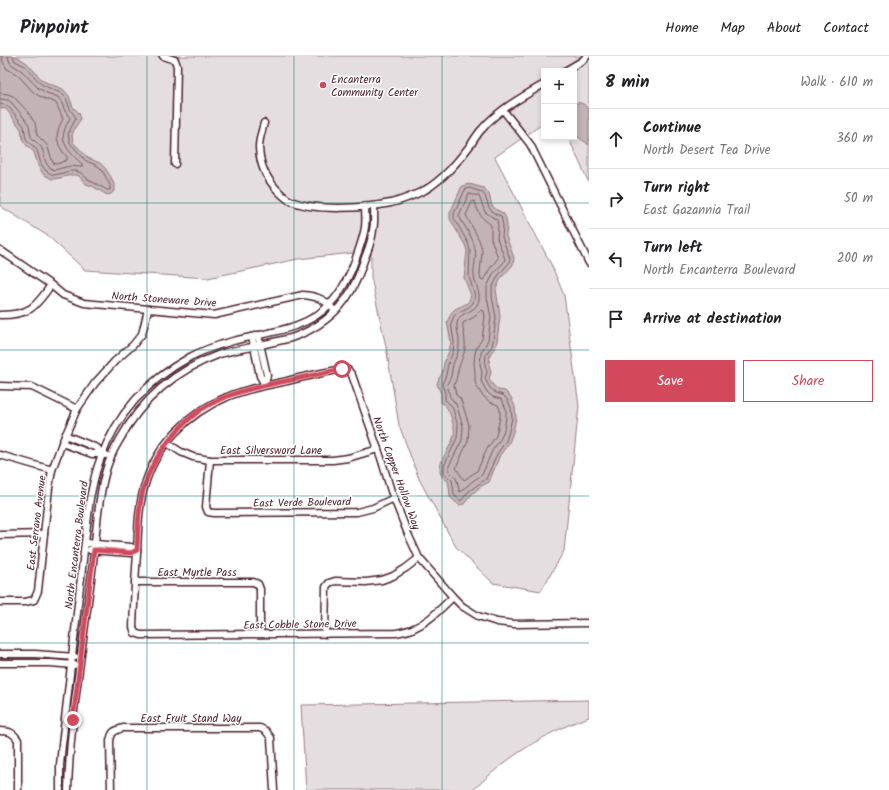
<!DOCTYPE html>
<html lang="en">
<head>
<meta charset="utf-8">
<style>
  :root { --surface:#fff; --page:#f6f6f6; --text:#202124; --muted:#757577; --line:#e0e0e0; --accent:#d1495b }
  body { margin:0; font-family:Kalam,sans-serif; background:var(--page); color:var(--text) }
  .controls { position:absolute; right:12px; top:12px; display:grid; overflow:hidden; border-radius:0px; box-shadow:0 2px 6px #0003 }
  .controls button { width:36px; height:36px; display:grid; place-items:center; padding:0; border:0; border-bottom:1px solid var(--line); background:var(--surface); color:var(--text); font:20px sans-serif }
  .stop { position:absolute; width:12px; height:12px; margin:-9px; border:3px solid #d1495b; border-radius:50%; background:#fff }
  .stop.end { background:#d1495b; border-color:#fff; box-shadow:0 1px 4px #0008 }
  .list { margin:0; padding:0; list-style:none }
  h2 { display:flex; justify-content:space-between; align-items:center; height:52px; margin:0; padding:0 16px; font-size:17px }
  h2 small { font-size:13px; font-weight:400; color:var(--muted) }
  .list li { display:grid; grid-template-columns:26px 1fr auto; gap:12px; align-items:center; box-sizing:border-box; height:60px; padding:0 16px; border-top:1px solid var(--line) }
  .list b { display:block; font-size:15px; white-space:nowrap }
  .list p { margin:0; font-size:13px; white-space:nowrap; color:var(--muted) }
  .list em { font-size:13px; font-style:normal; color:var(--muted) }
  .actions { display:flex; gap:8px; padding:12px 16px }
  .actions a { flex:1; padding:9px 0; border:1px solid var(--accent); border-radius:0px; text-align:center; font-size:14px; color:var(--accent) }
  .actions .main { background:var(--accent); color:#fff }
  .icon { flex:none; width:22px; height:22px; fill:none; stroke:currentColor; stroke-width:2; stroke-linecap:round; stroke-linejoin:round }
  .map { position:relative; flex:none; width:589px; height:734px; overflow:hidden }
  header { display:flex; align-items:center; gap:24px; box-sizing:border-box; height:56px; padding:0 20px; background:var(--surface); border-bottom:1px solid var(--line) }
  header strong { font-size:19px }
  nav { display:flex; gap:22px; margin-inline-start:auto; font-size:14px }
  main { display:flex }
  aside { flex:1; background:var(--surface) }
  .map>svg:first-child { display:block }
  .green { fill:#e5dee0; stroke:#987e86 }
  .water { fill:#c1b3b6; stroke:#91787e }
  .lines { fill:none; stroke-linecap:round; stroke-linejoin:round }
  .shore { stroke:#7a5a63; stroke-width:1 }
  .street-casing { stroke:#4a1f2b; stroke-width:9 }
  .street { stroke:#fff; stroke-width:6 }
  .route { stroke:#d1495b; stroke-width:5 }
  .grid { fill:none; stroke:#0f766e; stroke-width:1; stroke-opacity:0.55 }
  .poi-dot { fill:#d1495b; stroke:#fff; stroke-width:1.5 }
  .labels { text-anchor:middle; stroke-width:3; stroke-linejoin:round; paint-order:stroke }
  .poi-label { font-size:11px; fill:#4a1f2b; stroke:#fff; text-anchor:start }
  .street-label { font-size:11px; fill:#4a1f2b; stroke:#fff }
</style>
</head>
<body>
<header>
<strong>Pinpoint</strong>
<nav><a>Home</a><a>Map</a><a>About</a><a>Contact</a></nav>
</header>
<main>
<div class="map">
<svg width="589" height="734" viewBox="0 0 589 734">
  <rect width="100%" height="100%" fill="#fff"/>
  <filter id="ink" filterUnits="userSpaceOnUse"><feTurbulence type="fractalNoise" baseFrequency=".025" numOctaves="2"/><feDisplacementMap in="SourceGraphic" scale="8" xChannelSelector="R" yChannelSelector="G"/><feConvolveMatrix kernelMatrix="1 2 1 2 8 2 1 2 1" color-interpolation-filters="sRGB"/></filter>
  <g filter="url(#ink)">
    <!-- green -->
    <g class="green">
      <polygon points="0,0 589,0 589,127 568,81 574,81 574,15 544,15 544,67 495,101 551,208 564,239 579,350 564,495 541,535 493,527 456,491 419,423 399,369 386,291 371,221 371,195 298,203 208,222 85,214 48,180 0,150"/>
      <path d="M589 644V661C557 672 525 690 498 712 489 719 481 727 473 734H306L301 649Z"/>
    </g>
    <!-- water -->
    <g class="water">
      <polygon points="0,0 16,0 27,7 43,25 50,28 63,33 69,40 73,51 79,57 81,63 76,70 72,79 73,86 88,102 100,107 105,112 111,121 114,128 114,135 111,138 107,139 92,130 86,128 79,120 75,119 71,119 60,122 52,123 43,118 38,110 34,96 27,90 23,84 21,73 6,53 0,52"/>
      <path d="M577 47C583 46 587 50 589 56V89L577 80 574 76V49Z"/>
      <path d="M469 128 484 132 489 138 492 150 497 154 503 157 506 162 507 170 506 180 514 202 513 209 501 222 496 233 500 260 497 286 495 292 490 298 489 308 491 316 489 323 493 329 498 334 505 335 511 341 515 351 516 362 513 376 509 387 500 399 489 426 480 431 472 438 464 448 459 449 450 441 449 430 448 425C428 415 451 394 454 379 455 372 453 369 451 361 448 353 448 352 441 346V338L437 328 439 322 442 318 444 307 449 295 451 286 447 266 451 257 455 253 466 248 469 245 471 239 464 222 467 195 465 189 450 163V157L462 130Z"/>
    </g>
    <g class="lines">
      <!-- shore -->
      <g class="shore">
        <path d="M0 37 8 38 13 40 27 55 35 67 37 79 47 89 53 107 57 108 67 104V101C61 94 55 85 58 75 59 70 61 67 63 63L56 47 54 46 43 42 34 37 18 19 7 13 3 6 2 0"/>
        <path d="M0 43 8 44 11 46 22 59 29 69 31 81 42 92 46 107 49 111 54 114 70 110 80 111H82V108C74 100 60 89 64 76 65 71 68 66 70 62L65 55 61 45 58 41 47 37 38 32 22 15 11 8 9 4 8 0"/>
        <polyline points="0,48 8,50 24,70 26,83 37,94 41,108 46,115 53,119 59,118 70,115 76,115 81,117 89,124 107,134 110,134 110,129 102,114 98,110 86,105 70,87 68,78 76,62 70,53 66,42 61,37 49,32 41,28 25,10 15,5 13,0"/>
        <polygon points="469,132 482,136 485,140 489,152 495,158 501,160 503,170 502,181 510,203 509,207 498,220 492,232 492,241 496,261 493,285 492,290 486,298 485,309 487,316 485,323 490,332 496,337 503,339 507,343 511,352 512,362 509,375 506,385 497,398 486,423 469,435 461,445 454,439 453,429 452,424 446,420 444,417 444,410 457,382 458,370 452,350 445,344 445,337 442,328 446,319 448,308 453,296 454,286 451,267 454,260 457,257 469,251 473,247 475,240 469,221 470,194 468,187 454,162 454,158 465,134"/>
        <path d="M469 138 479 140 485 156 497 164 498 170 497 182 505 203 504 206 493 218 487 231V242L491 261 488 284 481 297 480 308 482 316 481 325 487 336 493 341 501 343 503 346 506 353V362L504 374 501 382 492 395 482 419 474 424 460 436 459 435 458 428 456 422 449 415V410L462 384 463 370 456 348 450 341 447 328C448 326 450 323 451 320 452 316 452 312 453 308 456 301 459 296 459 288 460 281 456 274 457 267 458 257 472 257 477 249 483 239 475 230 474 220 473 211 477 201 475 193 473 181 464 170 459 160Z"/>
        <path d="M473 145 475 146C479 159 481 161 491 169V183L498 202 489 214 484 223 483 224 481 223 480 219C480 211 482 202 482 194 480 182 471 170 466 159L472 146Z"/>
        <path d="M481 254 484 255 485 261 482 283 477 291 475 297 474 307 475 316V325L476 329 482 339 490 346 498 349 500 354V361L496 380 487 393 477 415 464 424C463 423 457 413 456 412L468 385 469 369 462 347 460 342 456 339 454 329C457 323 457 317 459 311 462 302 466 295 465 286 465 279 462 273 463 267L474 261Z"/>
      </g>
      <!-- street casing -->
      <g class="street-casing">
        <g id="street">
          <polyline points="163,0 175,4 177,10 175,108"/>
          <polyline points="565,15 582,5 587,0"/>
          <polyline points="503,54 530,88 589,207"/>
          <path d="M264 67C262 75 259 83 259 91 259 99 262 113 267 120 271 128 282 140 289 144 313 156 366 152 391 147 403 144 415 139 425 134 444 123 459 104 472 87 475 82 479 76 483 72 499 53 523 41 544 28"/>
          <path d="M0 194 51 229 63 239 84 247 214 259 303 239C314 240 324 242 332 252"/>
          <path d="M0 259C29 259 35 252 51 229"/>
          <polyline points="258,279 267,319 265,329"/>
          <polyline points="252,281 260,320 265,329"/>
          <polyline points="0,330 32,331 77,353"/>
          <polyline points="65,379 97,392 102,398"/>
          <polyline points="62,387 92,398 102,398 106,399"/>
          <polyline points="167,387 181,396 193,401 210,404 333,404 348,402 378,393"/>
          <polyline points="0,399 52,414"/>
          <polyline points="210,404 206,451 208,456 214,457 357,456 373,452 394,442"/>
          <polyline points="0,479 44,478"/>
          <polyline points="85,487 131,491 137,494"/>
          <polyline points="90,494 131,497 137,494"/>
          <polyline points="135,526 253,526 258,528 260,533 260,578"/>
          <path d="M453 541C440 553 429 566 412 573 407 575 401 576 396 577L141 579 135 577 133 571C134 547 135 523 137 498 138 476 138 453 144 432 155 390 188 357 227 341 245 333 264 330 283 326 302 321 322 317 342 313L348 314 352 319 381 402 391 435 408 478 419 502 453 541 462 550 478 560 497 566 514 568 589 567"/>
          <polyline points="0,546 25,546 34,544 38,535 44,478 49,432 52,414 62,387 77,353 95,327 115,305 133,289 142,278 145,266 148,253"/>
          <polyline points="325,578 326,531 329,527 335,525 366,526 382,524 393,520 406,512 419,502"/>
          <polyline points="0,598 35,598 75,601"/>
          <polyline points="0,607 50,607 74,609"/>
          <path d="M0 675C9 675 13 676 18 684V734"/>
          <path d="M60 734V709L62 689 90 442C93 429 95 416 100 404 117 357 147 325 190 301 203 294 218 289 233 285 266 276 305 275 330 248 339 239 346 226 351 215 356 202 363 185 365 171 366 164 365 157 365 150"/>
          <path d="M68 734C70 668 81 603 89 538 91 524 93 510 94 496 97 470 98 444 105 418 108 406 113 395 119 385 141 344 176 314 220 298 230 295 242 293 252 291 265 288 278 285 291 282 315 274 338 258 351 235 356 226 360 217 363 207 367 196 372 186 373 174 375 166 374 158 374 150"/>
          <path d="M111 734 110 685C112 675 114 675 123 672H260L266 675 271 682 274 734"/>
        </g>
      </g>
      <!-- street -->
      <use href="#street" class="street"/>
    </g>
  </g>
  <g class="lines" filter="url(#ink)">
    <!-- route -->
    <path class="route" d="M73 664 94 494 131 497 137 494C138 473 138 451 144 431 149 414 157 400 168 386 177 374 188 363 200 354 226 337 256 331 286 325 305 321 323 317 342 313"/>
  </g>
  <!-- grid -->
  <path class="grid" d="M147 0V734M294 0V734M442 0V734M0 147H589M0 294H589M0 440H589M0 587H589"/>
  <!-- markers -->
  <circle class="poi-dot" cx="323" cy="29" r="4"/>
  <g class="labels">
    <!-- poi labels -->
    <g class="poi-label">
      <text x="331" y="27">Encanterra<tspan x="331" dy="13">Community Center</tspan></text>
    </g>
    <!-- street labels -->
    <g class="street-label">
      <text transform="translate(164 243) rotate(4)" y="4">North Stoneware Drive</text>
      <text x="271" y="398">East Silversword Lane</text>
      <text transform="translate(397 417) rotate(70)" y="4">North Copper Hollow Way</text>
      <text transform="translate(302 446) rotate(-1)" y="4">East Verde Boulevard</text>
      <text transform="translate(36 467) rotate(-83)" y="4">East Serrano Avenue</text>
      <text transform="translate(76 489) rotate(-83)" y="4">North Encanterra Boulevard</text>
      <text x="197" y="520">East Myrtle Pass</text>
      <text transform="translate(300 568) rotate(-1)" y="4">East Cobble Stone Drive</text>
      <text x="191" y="666">East Fruit Stand Way</text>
    </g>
  </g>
</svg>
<div class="controls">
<button>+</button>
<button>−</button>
</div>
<div class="stop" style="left:342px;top:313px"></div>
<div class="stop end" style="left:73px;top:664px"></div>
</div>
<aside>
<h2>8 min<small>Walk · 610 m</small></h2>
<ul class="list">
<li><svg class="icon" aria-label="ahead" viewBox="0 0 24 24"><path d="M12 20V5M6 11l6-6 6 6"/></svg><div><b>Continue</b><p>North Desert Tea Drive</p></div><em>360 m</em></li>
<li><svg class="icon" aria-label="right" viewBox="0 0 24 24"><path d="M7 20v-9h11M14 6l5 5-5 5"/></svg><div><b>Turn right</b><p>East Gazannia Trail</p></div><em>50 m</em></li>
<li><svg class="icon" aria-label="left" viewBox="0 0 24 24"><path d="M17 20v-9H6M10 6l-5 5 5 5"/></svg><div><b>Turn left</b><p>North Encanterra Boulevard</p></div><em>200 m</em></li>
<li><svg class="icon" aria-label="arrive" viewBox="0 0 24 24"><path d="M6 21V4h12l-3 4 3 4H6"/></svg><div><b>Arrive at destination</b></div></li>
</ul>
<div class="actions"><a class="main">Save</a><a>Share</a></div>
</aside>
</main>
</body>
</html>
